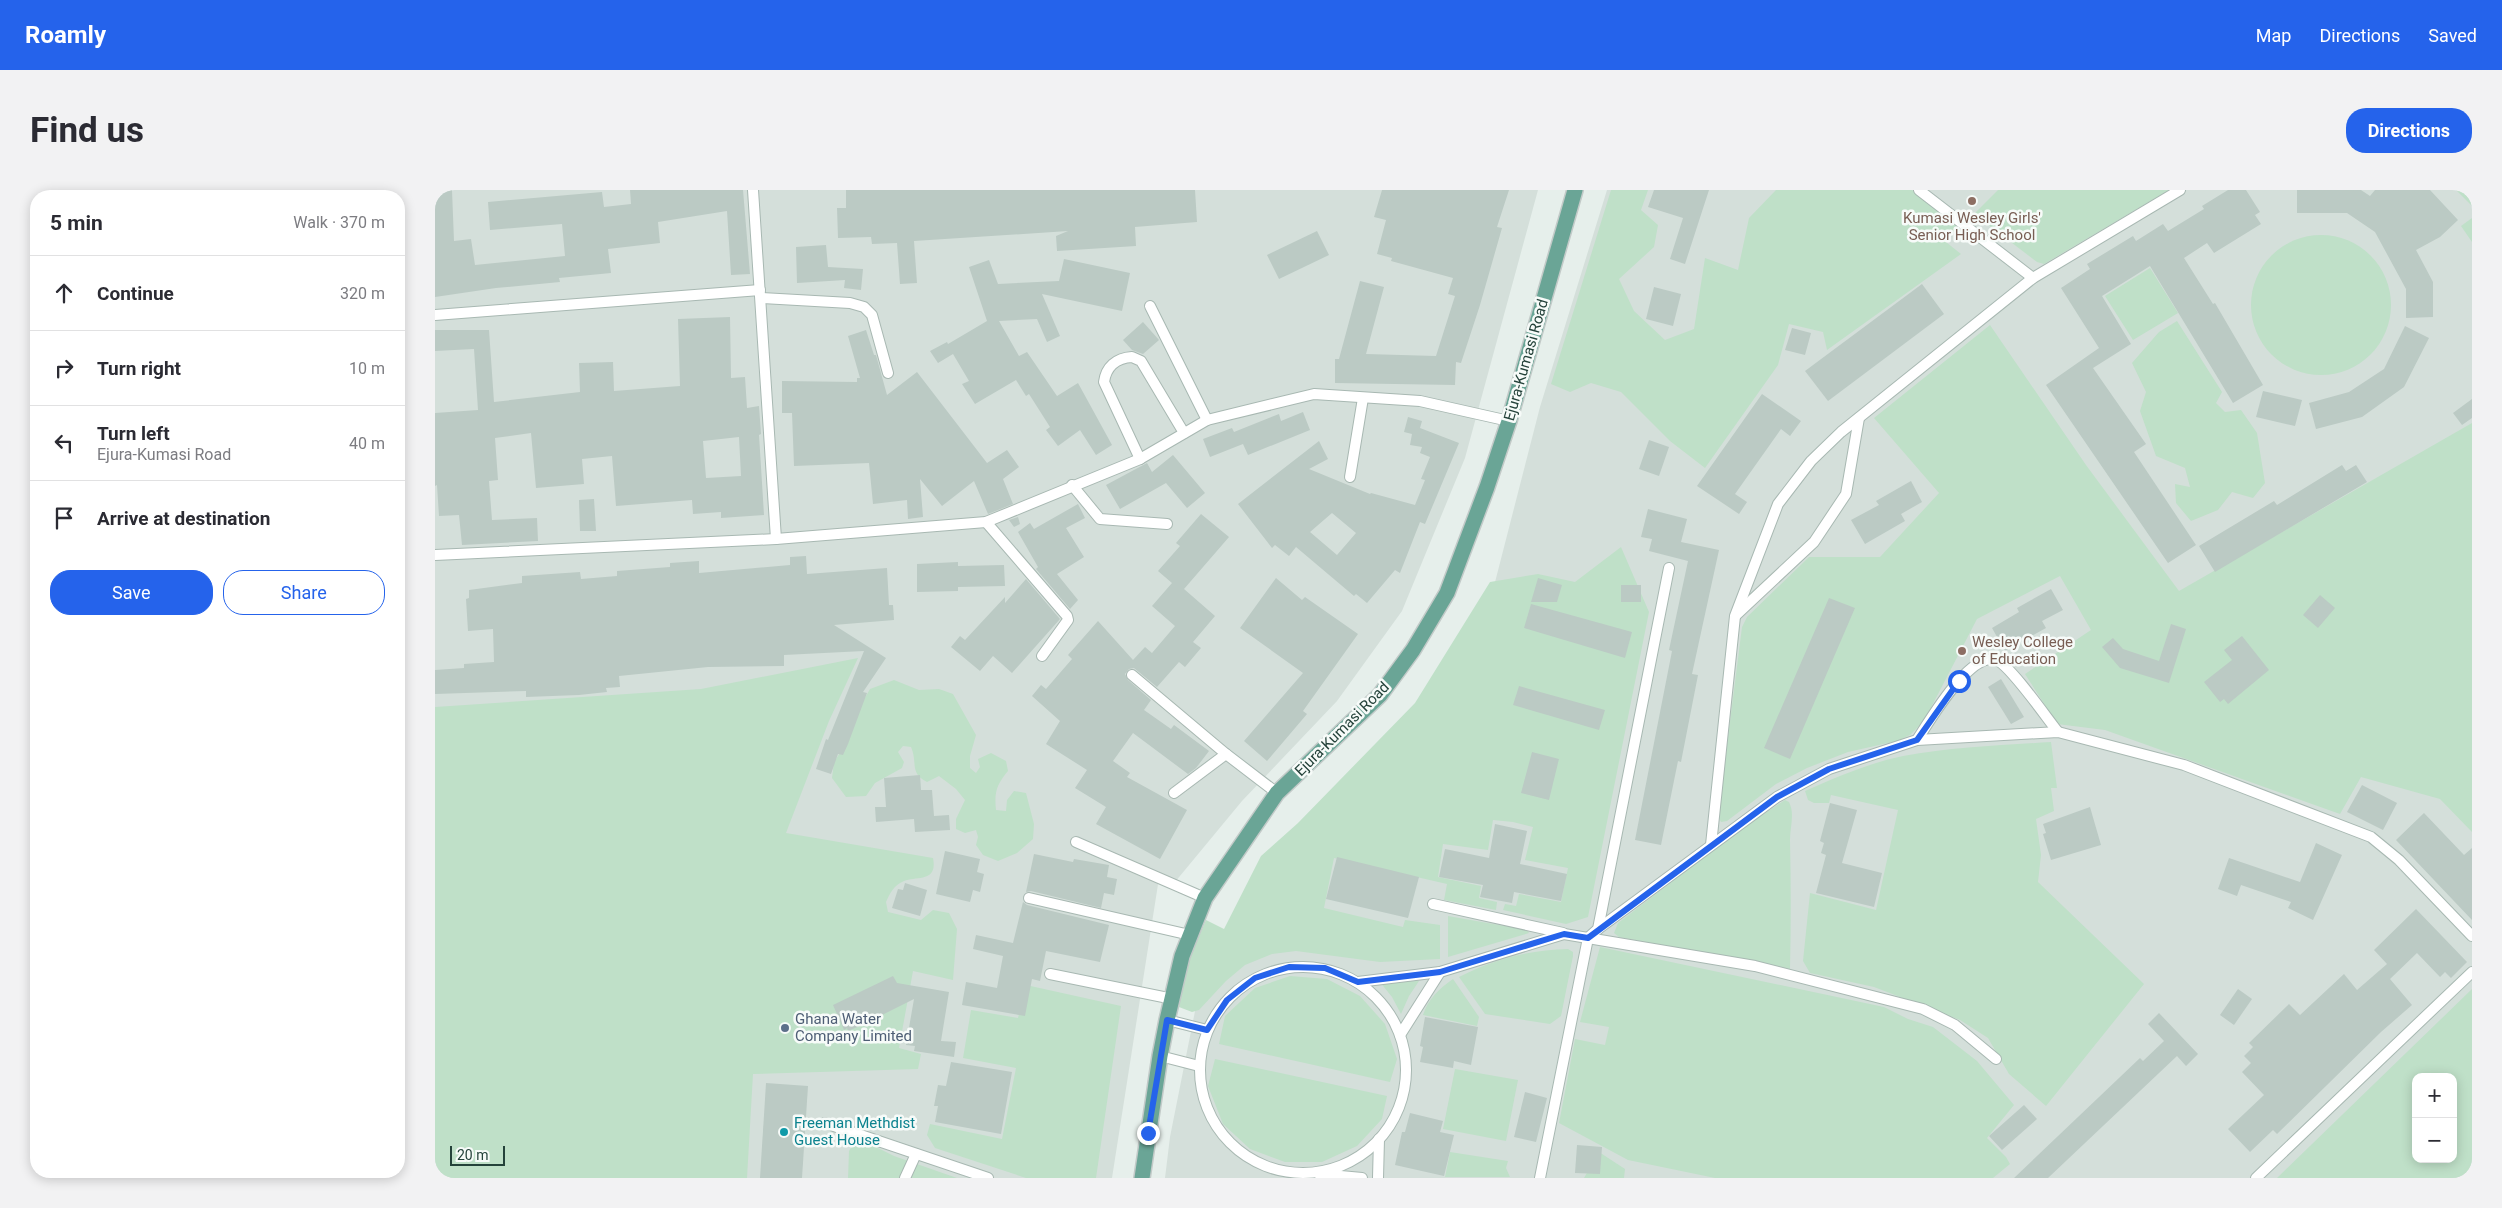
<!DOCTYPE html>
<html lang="en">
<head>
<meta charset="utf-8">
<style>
  :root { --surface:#fff; --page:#f2f2f3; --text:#2b2b33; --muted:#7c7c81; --line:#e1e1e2; --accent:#2563eb }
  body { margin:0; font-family:Roboto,sans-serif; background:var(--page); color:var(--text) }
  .controls { position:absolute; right:15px; bottom:15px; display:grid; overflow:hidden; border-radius:10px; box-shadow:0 2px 12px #0003 }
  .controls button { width:45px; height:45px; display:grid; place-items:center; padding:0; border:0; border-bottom:1px solid var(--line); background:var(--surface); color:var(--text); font:25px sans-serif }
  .scale { position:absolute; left:15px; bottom:12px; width:55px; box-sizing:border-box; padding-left:5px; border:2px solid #24423a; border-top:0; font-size:14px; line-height:18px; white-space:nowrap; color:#24423a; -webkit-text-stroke:4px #f7fbf9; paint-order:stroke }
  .stop { position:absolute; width:15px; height:15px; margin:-11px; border:4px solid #2563eb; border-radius:50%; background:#fff }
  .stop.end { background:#2563eb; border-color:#fff; box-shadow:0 1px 5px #0008 }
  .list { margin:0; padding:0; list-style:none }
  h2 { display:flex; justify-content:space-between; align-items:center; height:65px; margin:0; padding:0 20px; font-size:21px }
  h2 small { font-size:16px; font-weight:400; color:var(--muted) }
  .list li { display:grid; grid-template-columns:32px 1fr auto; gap:15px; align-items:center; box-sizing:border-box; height:75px; padding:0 20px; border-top:1px solid var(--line) }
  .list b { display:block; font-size:19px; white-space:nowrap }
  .list p { margin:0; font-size:16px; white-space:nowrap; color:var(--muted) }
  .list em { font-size:16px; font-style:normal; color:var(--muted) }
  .actions { display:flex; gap:10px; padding:15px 20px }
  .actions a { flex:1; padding:11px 0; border:1px solid var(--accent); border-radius:20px; text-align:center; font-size:18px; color:var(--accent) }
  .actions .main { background:var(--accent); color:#fff }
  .icon { flex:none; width:28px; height:28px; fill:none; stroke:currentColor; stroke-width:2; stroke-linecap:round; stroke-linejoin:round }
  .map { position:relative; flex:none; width:2037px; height:988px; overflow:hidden; border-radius:20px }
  header { display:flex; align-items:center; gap:30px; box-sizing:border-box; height:70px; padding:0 25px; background:var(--accent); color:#fff }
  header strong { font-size:24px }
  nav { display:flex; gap:28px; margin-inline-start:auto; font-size:18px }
  .intro { display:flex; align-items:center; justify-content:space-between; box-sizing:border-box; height:120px; padding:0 30px }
  h1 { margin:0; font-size:35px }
  .button { padding:12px 22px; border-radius:20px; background:var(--accent); color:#fff; font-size:18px; font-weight:700 }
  main { display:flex; gap:30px; padding:0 30px }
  aside { flex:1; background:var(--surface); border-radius:20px; box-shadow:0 2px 12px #0003 }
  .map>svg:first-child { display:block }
  .built { fill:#d4dfda; fill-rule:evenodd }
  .green { fill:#bfe0c8; fill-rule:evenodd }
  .building { fill:#bbcac4; fill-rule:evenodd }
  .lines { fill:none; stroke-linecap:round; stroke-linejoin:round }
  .lane-casing { stroke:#a8b8b2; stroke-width:12 }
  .primary-casing { stroke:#c2cac8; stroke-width:18 }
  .lane { stroke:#fff; stroke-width:10 }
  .primary { stroke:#6aa596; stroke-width:15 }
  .route { stroke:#2563eb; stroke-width:6 }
  .education-dot { fill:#8d6e63; stroke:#f7fbf9; stroke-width:2 }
  .service-dot { fill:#5c6f8a; stroke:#f7fbf9; stroke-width:2 }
  .culture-dot { fill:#0f9aa8; stroke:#f7fbf9; stroke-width:2 }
  .labels { text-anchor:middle; stroke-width:5; stroke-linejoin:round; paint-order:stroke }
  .education-label { font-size:15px; fill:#785e54; stroke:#f7fbf9 }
  .street-label { font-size:15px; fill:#24423a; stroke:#f7fbf9 }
  .service-label { font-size:15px; fill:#4e5e75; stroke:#f7fbf9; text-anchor:start }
  .culture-label { font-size:15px; fill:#0d838f; stroke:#f7fbf9; text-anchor:start }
</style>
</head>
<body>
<header>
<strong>Roamly</strong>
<nav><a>Map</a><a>Directions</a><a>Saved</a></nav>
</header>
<div class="intro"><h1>Find us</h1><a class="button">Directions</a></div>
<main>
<aside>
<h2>5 min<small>Walk · 370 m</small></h2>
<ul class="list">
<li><svg class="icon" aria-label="ahead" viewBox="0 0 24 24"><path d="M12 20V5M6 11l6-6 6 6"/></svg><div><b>Continue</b></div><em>320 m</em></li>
<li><svg class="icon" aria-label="right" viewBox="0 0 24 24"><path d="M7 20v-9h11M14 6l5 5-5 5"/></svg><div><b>Turn right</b></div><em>10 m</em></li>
<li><svg class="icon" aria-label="left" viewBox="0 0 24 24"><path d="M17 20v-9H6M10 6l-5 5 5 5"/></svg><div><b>Turn left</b><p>Ejura-Kumasi Road</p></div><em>40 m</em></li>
<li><svg class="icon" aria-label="arrive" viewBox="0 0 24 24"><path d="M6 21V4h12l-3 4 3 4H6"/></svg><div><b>Arrive at destination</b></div></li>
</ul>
<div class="actions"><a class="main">Save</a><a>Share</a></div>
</aside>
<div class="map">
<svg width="2037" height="988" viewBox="0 0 2037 988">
  <rect width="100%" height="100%" fill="#e6efeb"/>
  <!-- built -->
  <g class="built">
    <polygon points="0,0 1103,0 1030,268 967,421 902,511 807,611 740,692 724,688 677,988 0,988"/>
    <path d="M1172 0H2037V988H730L735 947 765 796 977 522 1058 400 1105 217ZM1981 887H2018V969H1981Z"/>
  </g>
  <!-- green -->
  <g class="green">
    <polygon points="1176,0 1213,0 1206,20 1223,35 1219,57 1184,89 1199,121 1230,150 1259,139 1270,68 1303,80 1314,28 1341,0 1477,0 1523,36 1511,52 1526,64 1392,160 1388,142 1354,134 1343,175 1270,278 1235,251 1186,202 1156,193 1135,202 1116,194"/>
    <polygon points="1563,0 1734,0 1609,74 1602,72 1539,24"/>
    <polygon points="2021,0 2037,0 2037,16"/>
    <polygon points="2037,28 2037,52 2026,36"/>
    <circle cx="1886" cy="115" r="70"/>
    <polygon points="1715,78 1743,123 1698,150 1670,106"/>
    <polygon points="1742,131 1787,202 1781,213 1790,222 1806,220 1822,243 1830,293 1818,308 1797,302 1783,320 1756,331 1741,313 1740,294 1755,297 1750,278 1721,266 1705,221 1711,202 1697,173 1724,142"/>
    <polygon points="1555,135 1651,275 1744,401 2037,233 2037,642 2005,609 1926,587 1905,624 1670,540 1622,534 1590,484 1656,440 1625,386 1542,429 1489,531 1475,545 1462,551 1413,562 1372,578 1341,594 1292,631 1286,632 1283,626 1307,437 1312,427 1374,367 1445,367 1504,303 1439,228"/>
    <polygon points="1186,357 1214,422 1153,727 1131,734 1068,720 1070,714 1081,716 1084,704 1126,712 1133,678 1090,670 1098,637 1078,632 1058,630 1053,660 1008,654 1003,687 1046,696 1044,708 1062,712 1061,720 1009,710 1012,694 899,668 889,718 968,737 970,730 1005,735 1005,769 945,772 861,761 837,764 810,775 791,791 764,820 757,822 744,817 750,779 771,730 789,739 826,666 863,633 980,513 1055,392 1103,384 1140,392"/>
    <path d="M423 468 394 531 351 643 498 668C503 693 481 686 469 691 459 695 455 703 451 712L453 722 486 730 498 720 514 723 522 739 518 790 478 781 464 858 486 864 483 879 318 884 312 988H0V517L266 499Z"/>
    <path d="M459 490 484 500 504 499 518 504 541 545 535 566V578L541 583 545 577 543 569 556 563 571 571 573 581C562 594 559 602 561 620L571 621 572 610 579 601 591 603 599 634 598 649 582 663 563 671 548 665 541 655 543 647 541 640 530 643 521 639V629L530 610 521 599 504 586 492 592C474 583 483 573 476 557L468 556 463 562 469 572 467 578 440 593 431 606 411 607 397 588 399 572 408 558 420 525 435 499Z"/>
    <path d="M1616 552 1622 598H1616L1619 621 1601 629 1606 665 1603 692 1709 794 1611 916 1574 884 1553 848 1525 830 1439 797 1375 783 1368 771 1375 703 1441 720 1463 620 1396 605 1394 613H1379L1373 610 1370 601C1402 587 1434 573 1468 566 1517 557 1567 555 1616 552Z"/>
    <path d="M1350 610 1354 612C1360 624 1355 637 1355 650 1356 693 1356 736 1355 779L1184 747 1179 743 1183 733 1307 638Z"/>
    <polygon points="1013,726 1092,740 1094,743 1013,767"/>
    <polygon points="1165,757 1449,817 1473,829 1498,837 1542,871 1579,915 1552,948 1571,967 1575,974 1558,988 1280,988 1193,970 1124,933 1140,849 1170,855 1174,837 1145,832"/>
    <path d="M1133 759 1138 762V766L1126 826 1115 834 1050 824 1024 787C1059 769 1094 760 1133 759Z"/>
    <polygon points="855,786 892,789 925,806 950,834 962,869 955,892 784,854 790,826 820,798"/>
    <path d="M1018 789 1044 827 1042 836 988 825C993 809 1004 799 1018 789Z"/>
    <polygon points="984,791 974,806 966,824 957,807 945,792"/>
    <polygon points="591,795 686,816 661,988 591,988 500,958 492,945 495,934 567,949 581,878 528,868 536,820 583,828"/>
    <path d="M2037 799V988H1842ZM1981 887H2018V969H1981Z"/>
    <polygon points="780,869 952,906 947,929 922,956 887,972 850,972 815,959 788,934 773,896"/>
    <polygon points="1020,879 1083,890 1071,951 1008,939"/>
    <polygon points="431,952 459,966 522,988 413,988 414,961 419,953"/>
    <polygon points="1015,962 1073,971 1071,978 1075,987 1010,987"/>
    <polygon points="1164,962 1190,979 1189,988 1149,988"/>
  </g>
  <!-- building -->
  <g class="building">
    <polygon points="0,0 17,0 19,51 36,49 40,75 130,66 127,34 55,40 53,12 167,2 169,17 196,14 195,0 308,0 315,84 296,85 292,21 223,32 225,53 173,59 176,83 124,88 125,92 61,98 0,107"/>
    <polygon points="411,0 760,0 762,32 700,37 701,56 622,61 621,46 633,41 479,51 482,93 465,94 462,53 437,54 436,47 403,48 402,18 411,18"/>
    <polygon points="947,0 1074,0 1062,37 1067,38 1045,115 1026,173 1021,172 1020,195 900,193 900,169 904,169 925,91 949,97 931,164 1001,166 1020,106 1013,104 1018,88 956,71 957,68 942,64 951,30 939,27"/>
    <polygon points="1219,0 1274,0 1250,74 1235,69 1248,28 1213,17"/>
    <polygon points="1793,0 1811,0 1825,22 1820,25 1826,34 1779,63 1772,53 1749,68 1778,114 1780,113 1828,195 1798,213 1715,76 1667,106 1696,154 1658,178 1711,254 1699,262 1761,355 1733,373 1611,195 1664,158 1626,98 1655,79 1652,74 1698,46 1701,51 1728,34 1733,41 1769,19 1767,16"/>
    <polygon points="1862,0 1926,0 1935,6 1940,0 1995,0 2023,30 2005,47 1981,60 1998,92 1998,127 1971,128 1971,99 1940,42 1912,23 1862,23"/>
    <polygon points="882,41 894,65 844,89 832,65"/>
    <polygon points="391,55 393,77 428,79 426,100 409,98 410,90 362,93 361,57"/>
    <polygon points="629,69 695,83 687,121 607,104 625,146 612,152 602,129 564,131 584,166 592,162 622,206 643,193 677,255 661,265 645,240 623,256 611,240 615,237 594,204 591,206 581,190 540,214 527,194 534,191 518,164 503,173 495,161 512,152 513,154 552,131 534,77 554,70 563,94 624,91"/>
    <polygon points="1487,94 1509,124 1393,211 1370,181"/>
    <polygon points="1219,97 1246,104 1238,136 1211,129"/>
    <path d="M295 127 296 188 310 187 312 218 324 216 326 244 324 245 329 325 286 328V322L258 324 257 310 181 316 177 266 147 269 149 294 101 298 96 243 60 248 63 290 54 291 57 330 102 328 103 351 27 355 24 325 4 326 2 295 0 296V223L43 220 39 159 0 161V140H54L59 212 145 202 144 173 178 172 179 201 245 196 243 129ZM304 247 306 286 271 288 268 251Z"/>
    <polygon points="708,132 724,150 708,164 697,160 688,150"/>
    <polygon points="1970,136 1994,148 1969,197 1927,227 1881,239 1874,213 1914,202 1949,179"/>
    <polygon points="1357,138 1376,143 1370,165 1350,160"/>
    <polygon points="431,140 439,165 441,165 452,205 482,182 552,273 572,260 584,277 568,289 578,314 553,324 539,291 507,316 485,289 488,327 473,329 472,310 438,314 434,273 359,276 357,223 347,223 347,191 422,192 422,188 425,188 413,146"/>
    <polygon points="1828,201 1867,210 1860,236 1821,227"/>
    <polygon points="1327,204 1366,231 1355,246 1346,239 1300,304 1312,312 1304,324 1262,296"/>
    <polygon points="2037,209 2037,228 2027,235 2018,223"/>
    <polygon points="868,222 875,240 813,265 808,254 775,267 768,249 797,238 799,242 844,224 846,231"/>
    <path d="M973 227 987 231 985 238 1024 253 990 334 985 332 965 383 960 380 932 413 921 404 919 406 861 357 854 366 840 355 837 358 803 314 884 251 893 269 874 279 935 304 936 303 980 315 990 290 986 289 995 267 985 263 987 257 975 255 977 244 969 242ZM897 323 921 343 902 365 875 342Z"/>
    <polygon points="1214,250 1234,257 1224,286 1204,279"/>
    <polygon points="738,265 770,303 752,318 731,293 685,319 671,295 712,273 717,282"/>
    <polygon points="1907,275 1911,281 1921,275 1932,292 1780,382 1764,356 1839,311 1842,315"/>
    <polygon points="1476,291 1487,312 1466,324 1470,331 1430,354 1416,330 1444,315 1441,311"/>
    <polygon points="159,309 161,341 145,341 144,310"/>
    <polygon points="643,314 650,328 631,338 649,367 622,384 643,410 635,419 601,379 603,377 583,342 595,333 599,339"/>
    <polygon points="1213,319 1252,329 1246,352 1284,360 1257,484 1263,485 1246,572 1243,571 1226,655 1200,650 1237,461 1234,460 1253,371 1214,361 1217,349 1206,347"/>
    <polygon points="766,324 794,347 749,399 780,426 758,452 766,458 750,477 744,472 722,497 699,478 694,479 690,484 693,490 716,510 709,520 736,539 739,535 774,561 761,578 753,584 698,543 678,571 695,583 692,587 752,620 725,669 661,634 671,617 640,598 652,580 611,554 625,531 597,506 606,495 611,499 637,469 633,465 663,431 698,470 710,457 717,463 740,436 717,416 737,393 723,381 745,356 741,353"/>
    <polygon points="583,327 585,334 579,337 574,330"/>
    <polygon points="371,366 372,384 452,378 454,415 458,415 459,430 399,435 451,468 428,502 432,503 413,554 408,565 403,564 396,584 381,579 391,549 393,550 429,461 349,465 349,476 273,477 184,486 185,497 171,498 172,502 144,505 91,507 91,501 0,504 0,480 29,478 29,474 59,472 58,439 33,441 31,409 34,408 34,400 87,393 87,386 145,382 146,389 182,386 182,381 235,377 235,373 264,371 264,383 355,375 355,367"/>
    <polygon points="523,372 523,376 569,375 570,396 523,397 523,401 482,402 482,374"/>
    <polygon points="841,388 867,410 870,407 923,444 868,521 872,524 832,571 809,551 868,483 805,438"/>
    <polygon points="1103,388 1127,395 1122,412 1096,412"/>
    <polygon points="591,389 625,429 577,483 558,466 545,481 516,457 525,446 530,450 570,407 570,413"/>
    <rect x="1186" y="395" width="20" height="17"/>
    <polygon points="1616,399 1628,420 1607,431 1611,438 1570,461 1557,438 1584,422 1582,418"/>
    <polygon points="1885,405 1900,418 1883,438 1868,425"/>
    <polygon points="1394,408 1420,418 1355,569 1329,558"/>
    <polygon points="1096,414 1197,442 1190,468 1089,438"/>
    <polygon points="1736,434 1751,439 1734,493 1685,478 1667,457 1678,448 1688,459 1724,471"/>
    <polygon points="1807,446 1834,480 1793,514 1789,509 1785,512 1769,492 1797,470 1789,460"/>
    <polygon points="1566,489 1589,527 1576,534 1553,497"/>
    <polygon points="1084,496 1170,520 1164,540 1078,515"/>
    <polygon points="1097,562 1124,569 1114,610 1086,603"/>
    <polygon points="485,585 486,600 497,600 499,626 514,625 515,640 480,642 479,629 441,632 440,617 451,617 449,588"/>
    <polygon points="1927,595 1962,613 1948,640 1912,622"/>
    <polygon points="1395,613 1422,620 1407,673 1447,683 1439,717 1381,703 1391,665 1386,663 1389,653 1385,651"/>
    <polygon points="1655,617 1666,655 1616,670 1608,644 1611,643 1608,634"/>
    <polygon points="1989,623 2029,665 2037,658 2037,730 1961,650"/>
    <polygon points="1060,634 1092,641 1085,674 1132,684 1126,711 1079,702 1077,713 1045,707 1048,695 1004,687 1010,659 1054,668"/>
    <polygon points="1881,653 1907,665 1878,730 1853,718 1856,712 1806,695 1802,706 1783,699 1794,668 1865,692"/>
    <polygon points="510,661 545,669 542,682 549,684 545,702 538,700 535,712 501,704"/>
    <polygon points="599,664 638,672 639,669 674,675 672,687 682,689 679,705 669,703 666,718 596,701 591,702"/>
    <polygon points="902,667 984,687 973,728 891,709"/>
    <polygon points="470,693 492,700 485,726 457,718 463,699 468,700"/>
    <polygon points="588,712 592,715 674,735 665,772 611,761 605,791 597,789 590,826 527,815 531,792 562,798 568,766 538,759 541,745 578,753"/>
    <polygon points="1981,719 2032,772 2016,788 2010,782 2005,787 1982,763 1955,789 1977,815 1946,842 1842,944 1838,940 1815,962 1793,939 1829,905 1807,882 1816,873 1809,866 1818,857 1814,853 1854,814 1865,825 1909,784 1922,800 1952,774 1939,760"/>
    <polygon points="458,786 462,793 514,802 506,851 521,852 519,867 479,861 480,856 471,855 479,809 427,835 413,841 412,838 409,840 398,815"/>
    <polygon points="1803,799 1817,809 1799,835 1785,825"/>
    <polygon points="1724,823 1763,864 1751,876 1742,866 1613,988 1579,988 1705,868 1708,871 1729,851 1713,834"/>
    <polygon points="990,827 1043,837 1036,875 1019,871 1018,878 985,872 988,857 985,856"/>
    <polygon points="516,872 577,882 566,944 500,932 503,916 499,916 503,895 511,896"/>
    <polygon points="331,893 373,896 367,988 325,988"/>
    <polygon points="1090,902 1112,908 1101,952 1079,947"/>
    <polygon points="1589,915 1602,929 1567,960 1554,946"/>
    <polygon points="975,923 1008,931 1005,942 1019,945 1009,986 960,975 967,942 970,942"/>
    <polygon points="1142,955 1167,957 1165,984 1140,983"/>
  </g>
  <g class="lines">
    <!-- lane casing -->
    <g class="lane-casing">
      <g id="lane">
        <polyline points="318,0 341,349"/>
        <polyline points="1484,0 1598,88"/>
        <polyline points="326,108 415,113 429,117 437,125 453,183"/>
        <polyline points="715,116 772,230"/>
        <polyline points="0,125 325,100"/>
        <path d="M705 269 669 192C671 177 681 168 697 167L706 171 749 243"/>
        <polyline points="915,287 928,208"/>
        <polyline points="637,295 665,329 732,334"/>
        <polyline points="551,332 632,426 633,430 607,466"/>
        <polyline points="0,365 341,349 551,332 705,269 772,230 879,204 985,211 1074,231"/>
        <polyline points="1301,425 1379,352 1411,304 1424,228"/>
        <polyline points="697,485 791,564 842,603"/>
        <path d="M1482 550C1494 532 1537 457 1563 471 1577 478 1611 527 1623 542"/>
        <polyline points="739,603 791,564"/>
        <polyline points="641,652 770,708"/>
        <polyline points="1276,655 1300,426 1343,314 1376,271 1406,242 1598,88 1745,0"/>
        <polyline points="594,708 755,745"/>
        <polyline points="998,714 1128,743"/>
        <polyline points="1163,739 1342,607 1394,579 1482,550 1623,542 1749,575 1936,647 1964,670 2037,746"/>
        <circle cx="868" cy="880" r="103"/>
        <polyline points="615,784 738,809"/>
        <polyline points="923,792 1005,782 1129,744 1320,776 1488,819 1520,835 1561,869"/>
        <polyline points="732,830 772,840"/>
        <polyline points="965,845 1005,782"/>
        <polyline points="725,866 764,876"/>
        <polyline points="390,933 553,988"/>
        <polyline points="884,984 927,988"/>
        <polyline points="470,988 481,964"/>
        <polyline points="943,988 944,949"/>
        <polyline points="1105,988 1153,748 1163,739 1234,378"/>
        <polyline points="1821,988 2037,782"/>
      </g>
    </g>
    <!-- primary casing -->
    <g class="primary-casing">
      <polyline id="primary" points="707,988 725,866 732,830 747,766 770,708 842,603 945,505 978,460 1012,403 1052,297 1074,231 1140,0"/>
    </g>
    <!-- lane -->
    <use href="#lane" class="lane"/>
    <!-- primary -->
    <use href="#primary" class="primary"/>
  </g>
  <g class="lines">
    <!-- route -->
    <polyline class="route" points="713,943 732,830 772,840 792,810 820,788 854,777 890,778 923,792 1005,782 1129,744 1153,748 1342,607 1394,579 1482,550 1524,491"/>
  </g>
  <!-- markers -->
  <g class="education-dot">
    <circle cx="1537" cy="11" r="5"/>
    <circle cx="1527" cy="461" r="5"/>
  </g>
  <circle class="service-dot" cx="350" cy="838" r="5"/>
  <circle class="culture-dot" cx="349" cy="942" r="5"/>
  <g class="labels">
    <!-- education labels -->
    <g class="education-label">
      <text x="1537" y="33">Kumasi Wesley Girls'<tspan x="1537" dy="17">Senior High School</tspan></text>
      <text x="1537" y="457" text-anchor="start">Wesley College<tspan x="1537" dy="17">of Education</tspan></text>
    </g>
    <!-- street labels -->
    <g class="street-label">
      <text transform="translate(1091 170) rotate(-74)" y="5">Ejura-Kumasi Road</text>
      <text transform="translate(907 539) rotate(-45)" y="5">Ejura-Kumasi Road</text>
    </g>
    <!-- service labels -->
    <g class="service-label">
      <text x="360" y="834">Ghana Water<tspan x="360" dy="17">Company Limited</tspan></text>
    </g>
    <!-- culture labels -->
    <g class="culture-label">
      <text x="359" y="938">Freeman Methdist<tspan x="359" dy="17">Guest House</tspan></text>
    </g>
  </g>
</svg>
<div class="controls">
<button>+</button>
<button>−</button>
</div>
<div class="scale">20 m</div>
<div class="stop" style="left:1524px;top:491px"></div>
<div class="stop end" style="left:713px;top:943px"></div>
</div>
</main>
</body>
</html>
